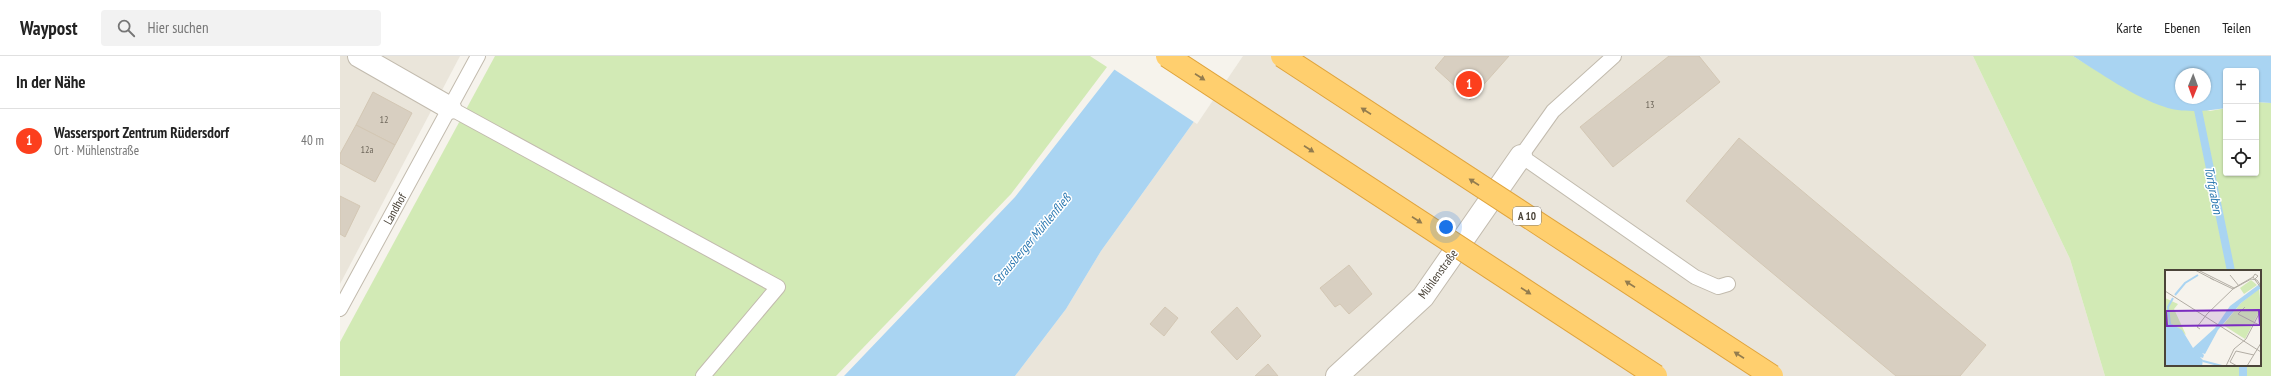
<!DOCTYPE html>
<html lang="de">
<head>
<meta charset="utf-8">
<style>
  :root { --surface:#fff; --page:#f2f2f2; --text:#222; --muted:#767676; --line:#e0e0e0; --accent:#fc3f1d }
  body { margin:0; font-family:"PT Sans Narrow",sans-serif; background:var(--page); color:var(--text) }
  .controls { position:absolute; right:12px; top:12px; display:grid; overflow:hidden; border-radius:4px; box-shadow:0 1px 3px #0004 }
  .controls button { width:36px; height:36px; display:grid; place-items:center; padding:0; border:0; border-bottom:1px solid var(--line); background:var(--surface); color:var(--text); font:20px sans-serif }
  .compass { position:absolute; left:1835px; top:12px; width:36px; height:36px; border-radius:50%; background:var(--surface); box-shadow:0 1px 3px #0004; rotate:181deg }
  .you { position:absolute; left:1106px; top:171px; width:14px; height:14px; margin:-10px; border:3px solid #fff; border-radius:50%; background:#1a73e8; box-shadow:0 0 0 6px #1a73e833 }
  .badge { display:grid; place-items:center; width:26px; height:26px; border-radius:50%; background:var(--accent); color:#fff; font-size:13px; font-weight:700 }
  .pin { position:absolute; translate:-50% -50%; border:2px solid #fff; box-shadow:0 1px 4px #0006 }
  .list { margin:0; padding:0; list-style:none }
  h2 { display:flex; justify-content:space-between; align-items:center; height:52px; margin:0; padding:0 16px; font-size:17px }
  h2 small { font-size:13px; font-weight:400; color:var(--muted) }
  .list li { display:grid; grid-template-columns:26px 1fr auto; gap:12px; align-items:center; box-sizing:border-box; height:64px; padding:0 16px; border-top:1px solid var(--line) }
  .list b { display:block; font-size:15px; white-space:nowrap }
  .list p { margin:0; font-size:13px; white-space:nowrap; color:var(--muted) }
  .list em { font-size:13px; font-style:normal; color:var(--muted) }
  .icon { flex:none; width:22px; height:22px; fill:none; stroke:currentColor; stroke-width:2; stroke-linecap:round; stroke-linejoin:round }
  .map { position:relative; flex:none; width:1931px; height:320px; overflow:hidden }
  header { display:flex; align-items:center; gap:24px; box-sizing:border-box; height:56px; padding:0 20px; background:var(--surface); border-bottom:1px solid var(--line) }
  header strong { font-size:19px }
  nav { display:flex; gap:22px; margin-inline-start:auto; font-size:14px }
  .search { width:280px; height:36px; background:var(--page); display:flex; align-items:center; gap:10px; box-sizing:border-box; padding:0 14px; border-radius:4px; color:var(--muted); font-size:15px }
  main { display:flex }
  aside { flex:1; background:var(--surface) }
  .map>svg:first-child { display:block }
  .residential { fill:#eae5da }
  .green { fill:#d2eab5; fill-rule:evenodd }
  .water { fill:#a9d4f2; fill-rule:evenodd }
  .pier { fill:#f6f3ec }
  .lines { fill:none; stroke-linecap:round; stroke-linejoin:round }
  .stream { stroke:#a9d4f2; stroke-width:8 }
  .building { fill:#d8cfc1; stroke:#d3c7b4 }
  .service-casing { stroke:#c2bbae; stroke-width:16 }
  .minor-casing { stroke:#c2bbae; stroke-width:24 }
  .service { stroke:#fff; stroke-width:14 }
  .minor { stroke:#fff; stroke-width:22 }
  .motorway-bridge-casing { stroke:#e0a43c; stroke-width:24; stroke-linecap:butt }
  .motorway-bridge { stroke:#ffcf6e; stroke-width:22 }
  .oneway { fill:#937c4e }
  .labels { text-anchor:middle; stroke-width:3; stroke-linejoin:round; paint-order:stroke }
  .number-label { font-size:10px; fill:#6e675b }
  .shield { fill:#fff; stroke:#817c74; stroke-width:1 }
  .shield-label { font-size:11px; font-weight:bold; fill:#4b4439 }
  .street-label { font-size:12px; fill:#4b4439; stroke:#fff }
  .water-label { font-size:13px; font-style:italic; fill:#2e7ab2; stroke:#fff }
  .inset-river { fill:none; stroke:#a9d4f2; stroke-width:2 }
  .inset-road { fill:none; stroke:#b2ada4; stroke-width:1 }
  .view { fill:#7b2cbf; fill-opacity:0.15; stroke:#7b2cbf; stroke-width:2 }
  .inset-edge { fill:none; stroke:#4b4439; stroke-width:2 }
</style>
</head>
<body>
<header>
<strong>Waypost</strong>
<div class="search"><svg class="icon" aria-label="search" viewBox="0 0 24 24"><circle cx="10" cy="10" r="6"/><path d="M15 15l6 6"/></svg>Hier suchen</div>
<nav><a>Karte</a><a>Ebenen</a><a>Teilen</a></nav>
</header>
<main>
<aside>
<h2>In der Nähe<small></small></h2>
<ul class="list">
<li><span class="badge">1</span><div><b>Wassersport Zentrum Rüdersdorf</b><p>Ort · Mühlenstraße</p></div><em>40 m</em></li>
</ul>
</aside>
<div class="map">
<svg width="1931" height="320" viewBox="0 0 1931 320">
  <rect width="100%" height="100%" fill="#f6f3ec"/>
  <!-- residential -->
  <g class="residential">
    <polygon points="0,0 120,0 0,228"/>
    <polygon points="901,0 1633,0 1730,203 1765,320 675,320 726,253 761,195"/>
  </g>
  <!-- green -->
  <g class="green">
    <polygon points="155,0 750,0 767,11 671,138 496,320 0,320 0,286"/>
    <path d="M1633 0H1733L1777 27 1870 55 1886 52V117H1916V46L1931 47V320H1765L1730 203ZM1826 215H1920V309H1826Z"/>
  </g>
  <!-- water -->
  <g class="water">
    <polygon points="785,0 901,0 761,195 726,253 675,320 504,320 675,141"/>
    <path d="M1733 0H1931V47L1916 46V15H1886V52C1870 55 1840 57 1825 51 1794 41 1760 17 1733 0ZM1841 18H1865V42H1841Z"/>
  </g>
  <!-- pier -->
  <polygon class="pier" points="782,0 903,0 857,68 772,12"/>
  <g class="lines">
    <!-- stream -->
    <g class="stream">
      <polyline points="1858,54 1891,215"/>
      <polyline points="1903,320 1903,309"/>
    </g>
  </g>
  <!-- building -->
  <g class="building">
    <polygon points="1105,0 1169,0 1130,44 1095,12"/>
    <polygon points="1329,0 1359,0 1380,26 1273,111 1240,71"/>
    <polygon points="33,36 72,57 55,89 16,69"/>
    <polygon points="16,69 55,89 35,126 0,107 0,98"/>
    <polygon points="1399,82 1646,289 1620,320 1556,320 1346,145"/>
    <polygon points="0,140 20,150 5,181 0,178"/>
    <polygon points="1009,209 1032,238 1009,258 1000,248 995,251 980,232"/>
    <polygon points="825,251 838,262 824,280 810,268"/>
    <polygon points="897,251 921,280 897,304 871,276"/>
    <polygon points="928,308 938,320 915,320"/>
  </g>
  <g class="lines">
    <!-- service casing -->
    <g class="service-casing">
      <g id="service">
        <polyline points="1274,0 1213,55 1181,100 1355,221 1378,231 1388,228"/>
        <polyline points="110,52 438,231 363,320"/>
        <polyline points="0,253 138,0"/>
      </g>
    </g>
    <!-- minor casing -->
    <g class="minor-casing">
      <g id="minor">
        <polyline points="19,0 110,52"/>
        <polyline points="997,320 1083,241 1181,100"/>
      </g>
    </g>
    <!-- service -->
    <use href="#service" class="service"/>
    <!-- minor -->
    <use href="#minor" class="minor"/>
    <!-- motorway-bridge casing -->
    <g class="motorway-bridge-casing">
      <g id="motorway-bridge">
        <polyline points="827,0 1316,320"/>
        <polyline points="942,0 1432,320"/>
      </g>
    </g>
    <!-- motorway-bridge -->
    <use href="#motorway-bridge" class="motorway-bridge"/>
  </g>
  <!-- one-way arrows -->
  <defs><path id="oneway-solid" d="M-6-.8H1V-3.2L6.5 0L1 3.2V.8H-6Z"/></defs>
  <g class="oneway">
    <use href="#oneway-solid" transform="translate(860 21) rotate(33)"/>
    <use href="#oneway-solid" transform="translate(1026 55) rotate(-147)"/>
    <use href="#oneway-solid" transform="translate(969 93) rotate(33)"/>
    <use href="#oneway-solid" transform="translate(1134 126) rotate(-147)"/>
    <use href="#oneway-solid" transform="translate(1077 164) rotate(33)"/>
    <use href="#oneway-solid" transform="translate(1290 228) rotate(-147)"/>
    <use href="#oneway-solid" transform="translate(1186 235) rotate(33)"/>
    <use href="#oneway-solid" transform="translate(1399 299) rotate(-147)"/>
  </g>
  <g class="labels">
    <!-- number labels -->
    <g class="number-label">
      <text x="1310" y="52">13</text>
      <text x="44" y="67">12</text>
      <text x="27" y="97">12a</text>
    </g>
    <!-- shield labels -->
    <rect class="shield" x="1173" y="151" width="28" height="18" rx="3"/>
    <g class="shield-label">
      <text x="1187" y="164">A 10</text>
    </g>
    <!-- street labels -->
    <g class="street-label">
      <text transform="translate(55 153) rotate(-61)" y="4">Landhof</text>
      <text transform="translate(1098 218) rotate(-54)" y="4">Mühlenstraße</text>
    </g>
    <!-- water labels -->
    <g class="water-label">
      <text transform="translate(1874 134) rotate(79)" y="5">Torfgraben</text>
      <text transform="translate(691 183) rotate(-50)" y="5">Strausberger Mühlenfließ</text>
    </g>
  </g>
  <!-- overview -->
  <g transform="translate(1825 214)">
    <rect width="96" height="96" fill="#f6f3ec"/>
    <path d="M86 10 92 15 79 24 75 18ZM94 19 96 38 80 69 58 55 76 33ZM0 28 13 34 9 39 21 65 9 55 0 54Z" fill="#d2eab5"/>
    <path d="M96 13V18L76 33 53 60 40 84 37 83 39 85 38 88 35 87 38 90 37 96H0V54H7L17 60 28 78 50 58 65 36Z" fill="#a9d4f2"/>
    <path class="inset-river" d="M10 25 20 13 33 5M5 54 3 37 8 28M38 91 57 96"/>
    <path class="inset-road" d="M30 0 49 10M33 0 69 18 88 7M65 5 74 16M45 8 68 19 86 9 92 10 96 16M90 9 93 6 90 4 88 7 96 18M0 21 96 82M80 37 73 44 96 56M35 59 32 57 42 44 69 18M61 96 69 79 81 69 96 40M72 96 65 92 71 81 89 85M82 96 96 73"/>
    <path class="view" d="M94 40 95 55 2 56 1 41Z"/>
    <rect width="96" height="96" class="inset-edge"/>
  </g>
</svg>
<div class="controls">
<button>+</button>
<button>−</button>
<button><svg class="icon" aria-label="locate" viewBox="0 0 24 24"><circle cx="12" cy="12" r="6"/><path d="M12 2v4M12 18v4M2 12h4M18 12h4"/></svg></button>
</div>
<svg class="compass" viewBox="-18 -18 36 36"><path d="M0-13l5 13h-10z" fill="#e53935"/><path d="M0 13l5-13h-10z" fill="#767676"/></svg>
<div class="you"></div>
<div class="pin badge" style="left:1129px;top:28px">1</div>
</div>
</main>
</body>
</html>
